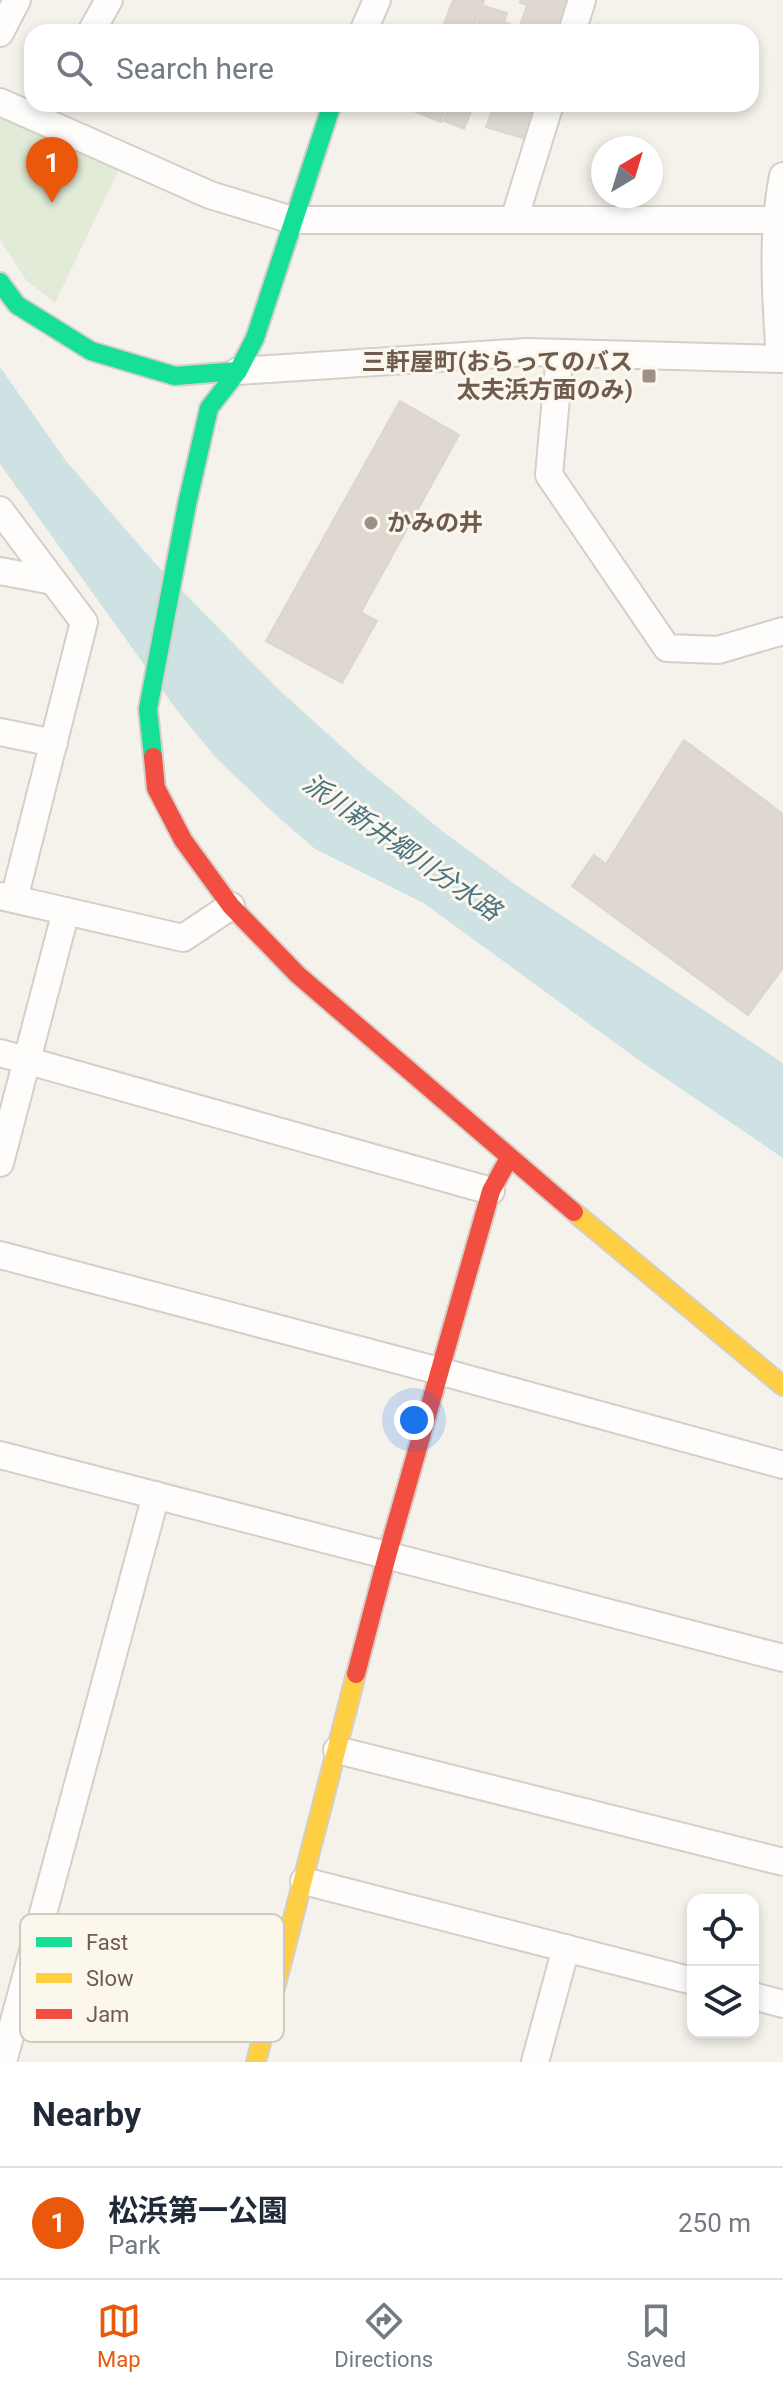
<!DOCTYPE html>
<html lang="en">
<head>
<meta charset="utf-8">
<style>
  :root { --surface:#fff; --page:#f6f6f7; --text:#1f2937; --muted:#747a83; --line:#e0e1e3; --accent:#ea580c }
  body { margin:0; font-family:Roboto,"Noto Sans JP",sans-serif; background:var(--page); color:var(--text) }
  .controls { position:absolute; right:24px; bottom:24px; display:grid; overflow:hidden; border-radius:16px; box-shadow:0 4px 12px #0003 }
  .controls button { width:72px; height:72px; display:grid; place-items:center; padding:0; border:0; border-bottom:2px solid var(--line); background:var(--surface); color:var(--text); font:40px sans-serif }
  .compass { position:absolute; left:591px; top:136px; width:72px; height:72px; border-radius:50%; background:var(--surface); box-shadow:0 4px 12px #0003; rotate:38deg }
  .you { position:absolute; left:414px; top:1420px; width:28px; height:28px; margin:-20px; border:6px solid #fff; border-radius:50%; background:#1a73e8; box-shadow:0 0 0 12px #1a73e833 }
  .badge { display:grid; place-items:center; width:52px; height:52px; border-radius:50%; background:var(--accent); color:#fff; font-size:26px; font-weight:700 }
  .pin { position:absolute; translate:-50% -66px; filter:drop-shadow(0 2px 4px #0008) }
  .pin::after { content:''; position:absolute; top:42px; width:28px; height:24px; background:inherit; clip-path:polygon(0 0,100% 0,50% 100%) }
  .list { margin:0; padding:0; list-style:none }
  h2 { display:flex; justify-content:space-between; align-items:center; height:104px; margin:0; padding:0 32px; font-size:34px }
  h2 small { font-size:26px; font-weight:400; color:var(--muted) }
  .list li { display:grid; grid-template-columns:52px 1fr auto; gap:24px; align-items:center; box-sizing:border-box; height:112px; padding:0 32px; border-top:2px solid var(--line) }
  .list b { display:block; font-size:30px; white-space:nowrap }
  .list p { margin:0; font-size:26px; white-space:nowrap; color:var(--muted) }
  .list em { font-size:26px; font-style:normal; color:var(--muted) }
  .icon { flex:none; width:44px; height:44px; fill:none; stroke:currentColor; stroke-width:2; stroke-linecap:round; stroke-linejoin:round }
  .map { position:relative; flex:none; width:783px; height:2062px; overflow:hidden }
  .search { position:absolute; background:var(--surface); box-shadow:0 4px 12px #0003; left:24px; right:24px; top:24px; height:88px; display:flex; align-items:center; gap:20px; box-sizing:border-box; padding:0 28px; border-radius:24px; color:var(--muted); font-size:30px }
  .sheet { height:216px; background:var(--surface) }
  nav { display:flex; justify-content:space-around; align-items:center; box-sizing:border-box; height:112px; border-top:2px solid var(--line); background:var(--surface); font-size:22px; color:var(--muted) }
  nav a { display:grid; justify-items:center; gap:4px }
  nav .on { color:var(--accent) }
  .map>svg:first-child { display:block }
  .green { fill:#e2ebd7 }
  .water { fill:#cee1e3 }
  .building { fill:#ded8d1; stroke:#ddd6ce; stroke-width:2 }
  .lines { fill:none; stroke-linecap:round; stroke-linejoin:round }
  .street-casing { stroke:#d4cfc9; stroke-width:30 }
  .fast-casing { stroke:#d5cfc9; stroke-width:22 }
  .slow-casing { stroke:#d5cfc9; stroke-width:22 }
  .jam-casing { stroke:#d5cfc9; stroke-width:22 }
  .street { stroke:#fefdfc; stroke-width:26 }
  .fast { stroke:#16e098; stroke-width:18 }
  .slow { stroke:#ffcf43; stroke-width:18 }
  .jam { stroke:#f24e42; stroke-width:18 }
  .poi-dot { fill:#9e9086; stroke:#fcf7ed; stroke-width:3 }
  .labels { text-anchor:middle; stroke-width:6; stroke-linejoin:round; paint-order:stroke }
  .poi-label { font-size:24px; font-weight:bold; fill:#6f5c4f; stroke:#fcf7ed; text-anchor:end }
  .water-label { font-size:26px; font-style:italic; fill:#4c7480; stroke:#fcf7ed }
  .key { fill:#fcf7ed; stroke:#d2c8be; stroke-width:2 }
  .key-label { font-size:22px; fill:#6f5c4f }
</style>
</head>
<body>
<div class="map">
<svg width="783" height="2062" viewBox="0 0 783 2062">
  <rect width="100%" height="100%" fill="#f5f2eb"/>
  <!-- green -->
  <polygon class="green" points="0,112 121,165 55,303 26,280 0,240"/>
  <!-- water -->
  <polygon class="water" points="0,367 66,461 154,562 278,689 361,764 442,831 519,887 783,1063 783,1158 640,1061 425,904 315,849 277,816 217,759 176,709 0,464"/>
  <!-- building -->
  <g class="building">
    <polygon points="453,0 484,0 472,32 441,32"/>
    <polygon points="521,0 575,0 567,32 518,32 527,5 520,3"/>
    <polygon points="484,6 507,13 504,22 517,27 515,32 475,32"/>
    <polygon points="413,104 447,104 441,122 411,110"/>
    <polygon points="450,104 474,104 464,129 444,121"/>
    <polygon points="474,104 542,104 530,140 486,127 492,111"/>
    <polygon points="400,401 459,435 361,612 377,621 342,683 266,641"/>
    <polygon points="684,740 783,814 783,968 748,1015 572,886 594,855 606,864"/>
  </g>
  <g class="lines">
    <!-- street casing -->
    <g class="street-casing">
      <g id="street">
        <polyline points="91,32 109,0"/>
        <polyline points="363,32 377,0"/>
        <polyline points="572,32 582,0"/>
        <polyline points="0,33 17,0"/>
        <polyline points="0,102 210,195 292,220 783,220"/>
        <polyline points="514,220 550,104"/>
        <polyline points="560,353 549,475 667,648 718,650 783,631"/>
        <path d="M780 359C776 298 771 237 783 176"/>
        <polyline points="238,371 527,352 783,359"/>
        <polyline points="0,510 84,622 14,899"/>
        <polyline points="0,571 53,581"/>
        <polyline points="0,732 54,743"/>
        <polyline points="0,896 183,938 231,906"/>
        <polyline points="0,1053 491,1191"/>
        <polyline points="0,1163 66,911"/>
        <polyline points="0,1255 439,1371 783,1465"/>
        <polyline points="0,1455 783,1658"/>
        <polyline points="337,1750 783,1862"/>
        <polyline points="304,1881 693,1981"/>
        <polyline points="753,1996 783,2004"/>
        <polyline points="3,2062 156,1495"/>
        <polyline points="535,2062 566,1948"/>
      </g>
    </g>
    <!-- fast casing -->
    <g class="fast-casing">
      <g id="fast">
        <polyline points="0,282 17,305 91,351 175,376 238,371"/>
        <polyline points="153,757 148,709 187,504 209,408 238,371 255,338 332,104"/>
      </g>
    </g>
    <!-- slow casing -->
    <g class="slow-casing">
      <g id="slow">
        <polyline points="574,1212 783,1386"/>
        <polyline points="256,2062 356,1674"/>
      </g>
    </g>
    <!-- jam casing -->
    <g class="jam-casing">
      <g id="jam">
        <polyline points="153,757 156,788 183,840 231,906 298,975 574,1212"/>
        <polyline points="356,1674 387,1556 491,1191 509,1158"/>
      </g>
    </g>
    <!-- street -->
    <use href="#street" class="street"/>
    <!-- fast -->
    <use href="#fast" class="fast"/>
    <!-- slow -->
    <use href="#slow" class="slow"/>
    <!-- jam -->
    <use href="#jam" class="jam"/>
  </g>
  <!-- markers -->
  <g class="poi-dot">
    <rect x="641" y="368" width="16" height="16" rx="4"/>
    <circle cx="371" cy="523" r="8"/>
  </g>
  <g class="labels">
    <!-- poi labels -->
    <g class="poi-label">
      <text x="633" y="370">三軒屋町(おらってのバス<tspan x="633" dy="28">太夫浜方面のみ)</tspan></text>
      <text x="387" y="531" text-anchor="start">かみの井</text>
    </g>
    <!-- water labels -->
    <g class="water-label">
      <text transform="translate(402 847) rotate(35)" y="9">派川新井郷川分水路</text>
    </g>
  </g>
  <!-- legend -->
  <rect x="20" y="1914" width="264" height="128" rx="12" class="key"/>
  <rect x="36" y="1937" width="36" height="10" fill="#16e098"/>
  <rect x="36" y="1973" width="36" height="10" fill="#ffcf43"/>
  <rect x="36" y="2009" width="36" height="10" fill="#f24e42"/>
  <g class="key-label">
    <text x="86" y="1950">Fast</text>
    <text x="86" y="1986">Slow</text>
    <text x="86" y="2022">Jam</text>
  </g>
</svg>
<div class="controls">
<button><svg class="icon" aria-label="locate" viewBox="0 0 24 24"><circle cx="12" cy="12" r="6"/><path d="M12 2v4M12 18v4M2 12h4M18 12h4"/></svg></button>
<button><svg class="icon" aria-label="layers" viewBox="0 0 24 24"><path d="M12 4l9 5-9 5-9-5zM3 14l9 5 9-5"/></svg></button>
</div>
<svg class="compass" viewBox="-18 -18 36 36"><path d="M0-13l5 13h-10z" fill="#e53935"/><path d="M0 13l5-13h-10z" fill="#747a83"/></svg>
<div class="you"></div>
<div class="pin badge" style="left:52px;top:203px">1</div>
<div class="search"><svg class="icon" aria-label="search" viewBox="0 0 24 24"><circle cx="10" cy="10" r="6"/><path d="M15 15l6 6"/></svg>Search here</div>
</div>
<section class="sheet">
<h2>Nearby<small></small></h2>
<ul class="list">
<li><span class="badge">1</span><div><b>松浜第一公園</b><p>Park</p></div><em>250 m</em></li>
</ul>
</section>
<nav>
<a class="on"><svg class="icon" aria-label="map" viewBox="0 0 24 24"><path d="M3 6l6-2 6 2 6-2v14l-6 2-6-2-6 2zM9 4v14M15 6v14"/></svg>Map</a>
<a><svg class="icon" aria-label="directions" viewBox="0 0 24 24"><path d="M12 3l9 9-9 9-9-9zM9 14v-3h6M13 9l2 2-2 2"/></svg>Directions</a>
<a><svg class="icon" aria-label="saved" viewBox="0 0 24 24"><path d="M7 4h10v16l-5-4-5 4z"/></svg>Saved</a>
</nav>
</body>
</html>
